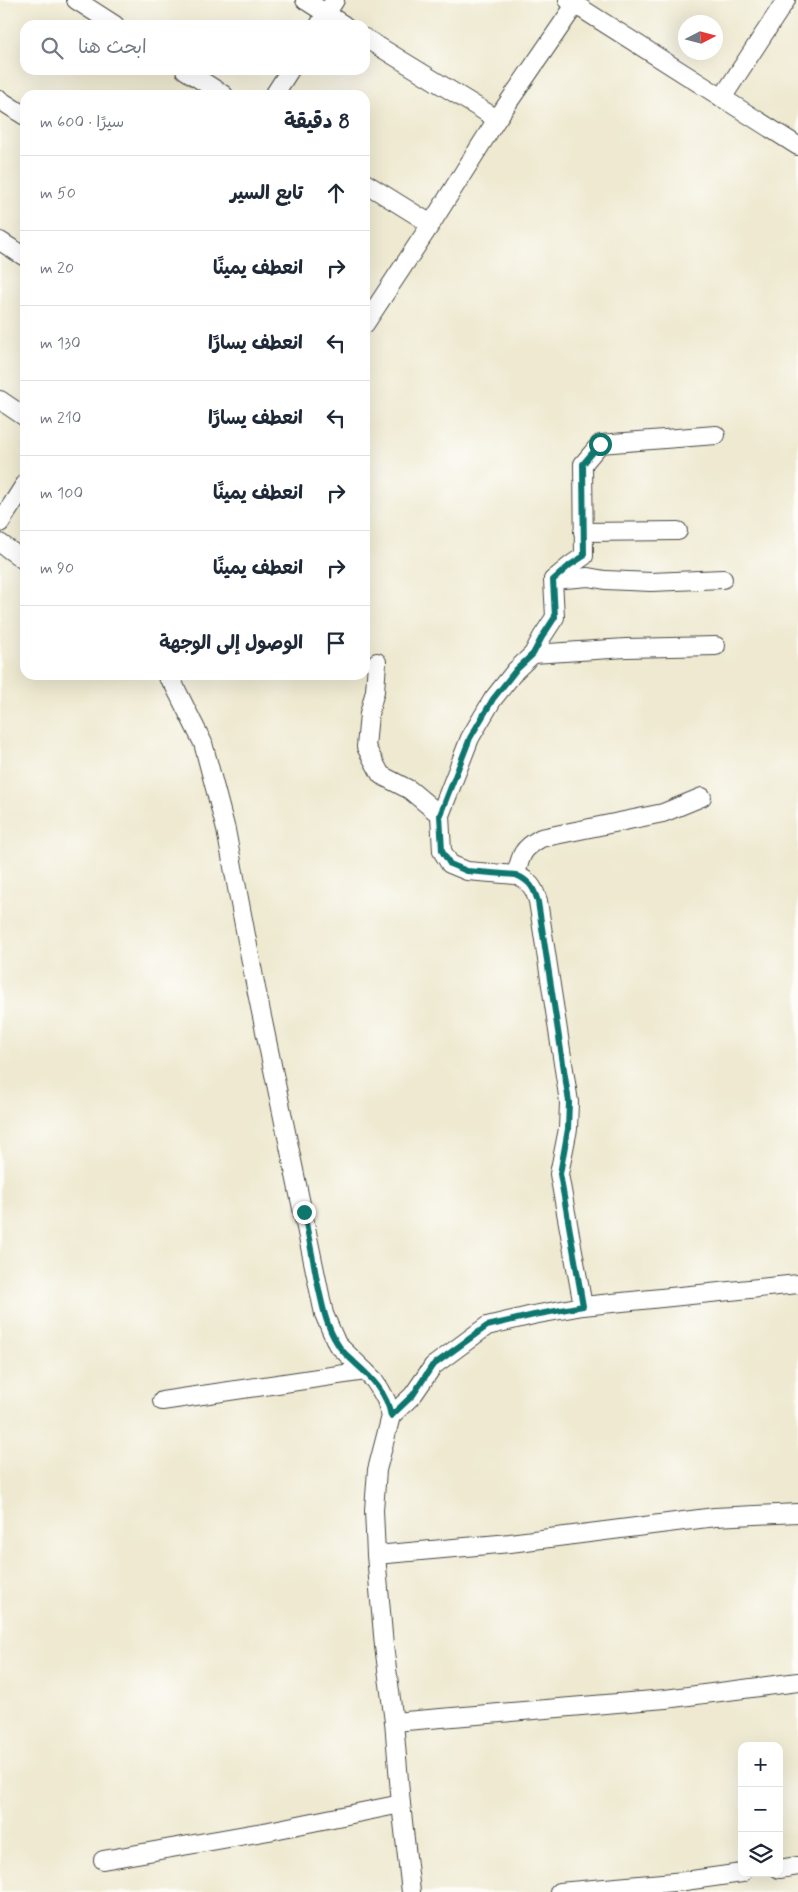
<!DOCTYPE html>
<html lang="ar">
<head>
<meta charset="utf-8">
<style>
  :root { --surface:#fff; --page:#f2f2f3; --text:#1f2937; --muted:#747a83; --line:#e0e1e3 }
  body { margin:0; font-family:Mynerve,"Playpen Sans Arabic",sans-serif; background:var(--page); color:var(--text); direction:rtl }
  .controls { position:absolute; right:15px; bottom:15px; display:grid; overflow:hidden; border-radius:10px; box-shadow:0 5px 20px #0002 }
  .controls button { width:45px; height:45px; display:grid; place-items:center; padding:0; border:0; border-bottom:1px solid var(--line); background:var(--surface); color:var(--text); font:25px sans-serif }
  .compass { position:absolute; left:678px; top:15px; width:45px; height:45px; border-radius:50%; background:var(--surface); box-shadow:0 5px 20px #0002; rotate:84deg }
  .stop { position:absolute; width:15px; height:15px; margin:-11px; border:4px solid #0f766e; border-radius:50%; background:#fff }
  .stop.end { background:#0f766e; border-color:#fff; box-shadow:0 1px 5px #0008 }
  .list { margin:0; padding:0; list-style:none }
  h2 { display:flex; justify-content:space-between; align-items:center; height:65px; margin:0; padding:0 20px; font-size:21px }
  h2 small { font-size:16px; font-weight:400; color:var(--muted) }
  .list li { display:grid; grid-template-columns:32px 1fr auto; gap:15px; align-items:center; box-sizing:border-box; height:75px; padding:0 20px; border-top:1px solid var(--line) }
  .list b { display:block; font-size:19px; white-space:nowrap }
  .list em { font-size:16px; font-style:normal; color:var(--muted) }
  .icon { flex:none; width:28px; height:28px; fill:none; stroke:currentColor; stroke-width:2; stroke-linecap:round; stroke-linejoin:round }
  .map { position:relative; flex:none; width:798px; height:1892px; overflow:hidden; direction:ltr }
  .search { position:absolute; background:var(--surface); box-shadow:0 5px 20px #0002; left:20px; top:20px; width:350px; height:55px; display:flex; align-items:center; gap:12px; box-sizing:border-box; padding:0 18px; border-radius:15px; color:var(--muted); font-size:19px }
  .panel { position:absolute; background:var(--surface); box-shadow:0 5px 20px #0002; left:20px; top:90px; width:350px; height:590px; border-radius:15px; direction:rtl }
  .map>svg:first-child { display:block }
  .lines { fill:none; stroke-linecap:round; stroke-linejoin:round }
  .minor-casing { stroke:#484844; stroke-width:20 }
  .minor { stroke:#fff; stroke-width:18 }
  .route { stroke:#0f766e; stroke-width:6 }
</style>
</head>
<body>
<div class="map">
<svg width="798" height="1892" viewBox="0 0 798 1892">
  <rect width="100%" height="100%" fill="#fdfcf7"/>
  <filter id="ink" filterUnits="userSpaceOnUse"><feTurbulence type="fractalNoise" baseFrequency=".02" numOctaves="2"/><feDisplacementMap in="SourceGraphic" scale="10" xChannelSelector="R" yChannelSelector="G"/><feConvolveMatrix kernelMatrix="1 2 1 2 8 2 1 2 1" color-interpolation-filters="sRGB"/></filter>
  <filter id="wash" filterUnits="userSpaceOnUse"><feTurbulence type="fractalNoise" baseFrequency=".0096" numOctaves="4" result="noise"/><feDisplacementMap in="SourceGraphic" scale="20" xChannelSelector="R" yChannelSelector="G"/><feGaussianBlur stdDeviation="1.12" result="paint"/><feColorMatrix in="noise" values="0 0 0 0 0 0 0 0 0 0 0 0 0 0 0 0 0 1.4 0 .05"/><feComposite in="paint" operator="in"/></filter>
  <g filter="url(#wash)">
    <rect width="100%" height="100%" fill="#eee9d0"/>
  </g>
  <g filter="url(#ink)">
    <g class="lines">
      <!-- minor casing -->
      <g class="minor-casing">
        <g id="minor">
          <polyline points="76,0 115,25"/>
          <polyline points="305,0 344,25"/>
          <polyline points="568,0 798,146"/>
          <polyline points="319,25 335,0"/>
          <polyline points="365,38 497,119"/>
          <polyline points="185,70 224,95"/>
          <polyline points="274,95 290,70"/>
          <polyline points="722,98 786,0"/>
          <polyline points="0,100 25,116"/>
          <polyline points="365,183 431,224"/>
          <polyline points="0,241 25,257"/>
          <polyline points="365,324 431,224 497,119 575,5"/>
          <polyline points="0,400 25,417"/>
          <polyline points="0,523 25,484"/>
          <polyline points="583,532 678,531"/>
          <polyline points="0,543 25,561"/>
          <polyline points="553,580 588,577 605,580 651,582 723,579"/>
          <polyline points="533,654 626,648 716,646"/>
          <polyline points="377,662 375,691 369,714 366,747 381,775 410,790 440,815"/>
          <polyline points="166,675 174,685 203,743 226,830 256,988 324,1314 337,1344 374,1380 380,1389 386,1400 391,1416 377,1470 374,1510 376,1555 384,1646 394,1722 401,1804 411,1892"/>
          <path d="M516 875C521 854 522 849 541 838L663 813 702 797"/>
          <path d="M583 1306 559 1174 568 1129 569 1102 538 901C534 888 530 881 516 875L467 871 450 864 442 851 440 815 470 738 493 699 516 670 533 654 542 637 555 617 553 580 571 565 584 556 583 464 600 444 716 435"/>
          <polyline points="162,1401 365,1371"/>
          <polyline points="391,1416 413,1395 433,1366 487,1326 533,1315 583,1306 798,1284"/>
          <polyline points="376,1555 510,1543 715,1517 798,1513"/>
          <polyline points="394,1722 665,1699 798,1682"/>
          <polyline points="103,1860 269,1831 401,1804"/>
          <polyline points="779,1869 798,1866"/>
          <polyline points="559,1892 685,1881 742,1873"/>
        </g>
      </g>
      <!-- minor -->
      <use href="#minor" class="minor"/>
    </g>
  </g>
  <g class="lines" filter="url(#ink)">
    <!-- route -->
    <path class="route" d="M304 1212C308 1235 313 1258 317 1281 322 1302 325 1324 337 1343 341 1351 349 1357 355 1363 372 1378 387 1393 391 1416L413 1395 432 1366 487 1326 534 1315 583 1306 560 1174 568 1129 569 1102 538 902C534 888 530 881 516 875L467 871 450 864 442 851 440 815 470 738 493 699 516 670 533 654 542 637 555 617 553 580 570 565 584 556 583 464 600 444"/>
  </g>
</svg>
<div class="controls">
<button>+</button>
<button>−</button>
<button><svg class="icon" aria-label="layers" viewBox="0 0 24 24"><path d="M12 4l9 5-9 5-9-5zM3 14l9 5 9-5"/></svg></button>
</div>
<svg class="compass" viewBox="-18 -18 36 36"><path d="M0-13l5 13h-10z" fill="#e53935"/><path d="M0 13l5-13h-10z" fill="#747a83"/></svg>
<div class="stop" style="left:600px;top:444px"></div>
<div class="stop end" style="left:304px;top:1212px"></div>
<div class="search"><svg class="icon" aria-label="search" viewBox="0 0 24 24"><circle cx="10" cy="10" r="6"/><path d="M15 15l6 6"/></svg>ابحث هنا</div>
<section class="panel">
<h2>8 دقيقة<small>سيرًا · 600 m</small></h2>
<ul class="list">
<li><svg class="icon" aria-label="ahead" viewBox="0 0 24 24"><path d="M12 20V5M6 11l6-6 6 6"/></svg><div><b>تابع السير</b></div><em>50 m</em></li>
<li><svg class="icon" aria-label="right" viewBox="0 0 24 24"><path d="M7 20v-9h11M14 6l5 5-5 5"/></svg><div><b>انعطف يمينًا</b></div><em>20 m</em></li>
<li><svg class="icon" aria-label="left" viewBox="0 0 24 24"><path d="M17 20v-9H6M10 6l-5 5 5 5"/></svg><div><b>انعطف يسارًا</b></div><em>130 m</em></li>
<li><svg class="icon" aria-label="left" viewBox="0 0 24 24"><path d="M17 20v-9H6M10 6l-5 5 5 5"/></svg><div><b>انعطف يسارًا</b></div><em>210 m</em></li>
<li><svg class="icon" aria-label="right" viewBox="0 0 24 24"><path d="M7 20v-9h11M14 6l5 5-5 5"/></svg><div><b>انعطف يمينًا</b></div><em>100 m</em></li>
<li><svg class="icon" aria-label="right" viewBox="0 0 24 24"><path d="M7 20v-9h11M14 6l5 5-5 5"/></svg><div><b>انعطف يمينًا</b></div><em>90 m</em></li>
<li><svg class="icon" aria-label="arrive" viewBox="0 0 24 24"><path d="M6 21V4h12l-3 4 3 4H6"/></svg><div><b>الوصول إلى الوجهة</b></div></li>
</ul>
</section>
</div>
</body>
</html>
